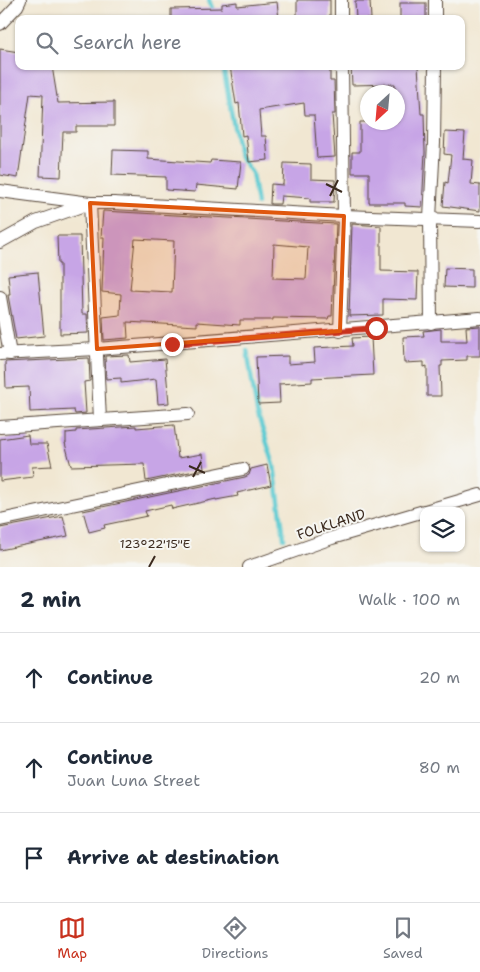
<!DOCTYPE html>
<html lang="en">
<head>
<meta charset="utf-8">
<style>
  :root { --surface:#fff; --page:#f6f6f7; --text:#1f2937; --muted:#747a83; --line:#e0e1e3; --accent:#c8321e }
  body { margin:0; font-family:"Shantell Sans",sans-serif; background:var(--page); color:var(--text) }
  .controls { position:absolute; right:15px; bottom:15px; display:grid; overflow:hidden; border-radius:10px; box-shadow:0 1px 4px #0004 }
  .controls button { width:45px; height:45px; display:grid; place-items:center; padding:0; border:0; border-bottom:1px solid var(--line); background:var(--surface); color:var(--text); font:25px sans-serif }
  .compass { position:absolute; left:360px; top:85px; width:45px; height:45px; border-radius:50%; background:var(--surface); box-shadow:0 1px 4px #0004; rotate:206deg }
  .stop { position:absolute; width:15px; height:15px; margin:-11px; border:4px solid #c8321e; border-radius:50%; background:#fff }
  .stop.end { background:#c8321e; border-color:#fff; box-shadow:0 1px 5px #0008 }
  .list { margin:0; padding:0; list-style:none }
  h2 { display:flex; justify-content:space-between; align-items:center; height:65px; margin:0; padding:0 20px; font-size:21px }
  h2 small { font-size:16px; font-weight:400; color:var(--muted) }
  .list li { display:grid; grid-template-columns:32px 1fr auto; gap:15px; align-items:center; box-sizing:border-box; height:90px; padding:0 20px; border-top:1px solid var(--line) }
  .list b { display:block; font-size:19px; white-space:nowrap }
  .list p { margin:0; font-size:16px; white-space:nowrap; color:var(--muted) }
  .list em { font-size:16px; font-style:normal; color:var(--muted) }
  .icon { flex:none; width:28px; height:28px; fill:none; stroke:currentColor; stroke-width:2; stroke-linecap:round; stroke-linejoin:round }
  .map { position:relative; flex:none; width:480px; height:567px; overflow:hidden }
  .search { position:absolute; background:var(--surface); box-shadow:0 1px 4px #0004; left:15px; right:15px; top:15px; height:55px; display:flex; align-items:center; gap:12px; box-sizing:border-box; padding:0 18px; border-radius:10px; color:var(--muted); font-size:19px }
  .sheet { height:335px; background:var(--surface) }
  nav { display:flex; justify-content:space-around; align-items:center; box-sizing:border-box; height:70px; border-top:1px solid var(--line); background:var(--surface); font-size:14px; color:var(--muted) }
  nav a { display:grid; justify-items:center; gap:2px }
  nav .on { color:var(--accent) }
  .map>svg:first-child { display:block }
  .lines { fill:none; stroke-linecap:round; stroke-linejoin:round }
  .stream { stroke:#5ccad1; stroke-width:4.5 }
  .building { fill:#c7a5e6; fill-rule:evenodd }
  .minor-casing { stroke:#564639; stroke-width:14 }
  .minor { stroke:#fff; stroke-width:12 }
  .route { stroke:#c8321e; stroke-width:6 }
  .marked { fill:#df570d; fill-opacity:0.2; stroke:#df570d; stroke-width:4; stroke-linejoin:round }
  .ticks { fill:none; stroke:#3b2a1e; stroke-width:2 }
  .labels { text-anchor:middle; stroke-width:4; stroke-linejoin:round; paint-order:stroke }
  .street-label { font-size:14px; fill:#3b2a1e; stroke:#f6f6f2 }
  .ticks-label { font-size:12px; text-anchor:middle; fill:#3b2a1e; stroke:#f6f6f2; stroke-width:4; stroke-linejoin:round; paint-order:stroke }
</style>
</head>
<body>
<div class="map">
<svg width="480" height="567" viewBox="0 0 480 567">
  <rect width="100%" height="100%" fill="#f6f6f2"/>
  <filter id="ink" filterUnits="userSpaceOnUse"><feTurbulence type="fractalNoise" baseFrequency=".02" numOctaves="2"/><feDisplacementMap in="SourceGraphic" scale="10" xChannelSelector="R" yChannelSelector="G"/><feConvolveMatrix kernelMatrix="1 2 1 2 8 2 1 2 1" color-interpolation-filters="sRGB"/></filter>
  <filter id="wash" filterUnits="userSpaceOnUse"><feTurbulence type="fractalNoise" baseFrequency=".0096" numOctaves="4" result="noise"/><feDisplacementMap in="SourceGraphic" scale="20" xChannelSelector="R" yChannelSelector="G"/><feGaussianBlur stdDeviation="1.12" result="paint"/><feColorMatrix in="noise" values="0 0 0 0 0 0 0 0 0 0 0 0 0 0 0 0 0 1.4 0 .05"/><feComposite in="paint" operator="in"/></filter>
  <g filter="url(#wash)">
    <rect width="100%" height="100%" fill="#f1e7d2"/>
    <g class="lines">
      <!-- stream -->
      <g class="stream">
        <polyline points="209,0 214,13"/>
        <polyline points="223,66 239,155 252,173 257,204"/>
        <polyline points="247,350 257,412 274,465 284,538"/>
      </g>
    </g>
    <g id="blocks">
      <!-- building -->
      <g class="building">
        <rect x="297" y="0" width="33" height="19"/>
        <polygon points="355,1 370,1 371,19 356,19"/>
        <polygon points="237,2 237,6 277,2 279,19 171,19 171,9 222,8 222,4"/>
        <rect x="400" y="3" width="26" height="16"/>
        <polygon points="0,49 19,52 19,66 52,66 58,103 114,102 114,126 76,126 76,132 63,132 61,177 40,176 43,95 30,94 18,178 0,175"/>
        <polygon points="230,66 330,66 330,81 334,81 335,114 332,114 335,157 317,158 314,115 305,115 304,103 259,110 261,136 266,136 268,160 249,162 246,135 242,136 239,103 236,104"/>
        <polygon points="351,66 418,66 421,114 424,114 425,152 422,207 405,206 405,203 369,203 369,173 352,173 352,152 360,152 360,122 398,122 398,92 395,92 395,84 352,85"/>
        <polygon points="445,132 465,133 463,159 473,160 471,184 480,185 480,211 443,206 445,182 448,183 451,155 444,154"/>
        <polygon points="113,150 148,151 148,159 210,163 211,160 241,162 238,189 196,185 195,192 166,190 166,177 112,175"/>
        <polygon points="284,163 311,164 311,179 335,180 334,202 310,202 310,198 281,196 280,204 270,204 271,184 283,185"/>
        <path d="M103 211 336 224 332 316H329L328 319 273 318V320H240V325L197 322V326L127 322 128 338 104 340 103 317 120 315 121 294 102 292 104 237H101ZM135 239 174 241 172 292 130 290ZM274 244 308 247 306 279 273 278Z"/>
        <polygon points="352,224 381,226 381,271 418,272 417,300 383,299 383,315 349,316"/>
        <polygon points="57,236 80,236 82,314 87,314 88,333 60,334 60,264 58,264"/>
        <polygon points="445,268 472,269 472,288 444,287"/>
        <polygon points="38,272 44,336 16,339 8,295 10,295 8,275"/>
        <polygon points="480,326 480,356 467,356 467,360 442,361 442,366 440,366 441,396 427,396 427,366 424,367 424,362 404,363 403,337 424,336 423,331 441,329 441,341 467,341 466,327"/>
        <polygon points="371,337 373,375 312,378 312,382 279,384 280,403 258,404 256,357 288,356 288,364 315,362 314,348 353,346 352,338"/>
        <polygon points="129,355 130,362 165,359 169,403 158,404 156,379 121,383 121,378 106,379 105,356"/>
        <polygon points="89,358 90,381 84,382 86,413 75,414 74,410 30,412 29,387 6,388 5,362"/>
        <polygon points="174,425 178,458 202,454 204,469 146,481 144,464 71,466 65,443 66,443 66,433 76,432 76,430 136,426 136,428"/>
        <polygon points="28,435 29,444 47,444 52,466 32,467 33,477 0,481 0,439"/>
        <polygon points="267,465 271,485 237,493 238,496 216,500 216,499 172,509 171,505 145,511 147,516 104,525 105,528 89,532 83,511 245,477 249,475 251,469"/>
        <polygon points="63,516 68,536 0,550 0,528"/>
      </g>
    </g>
  </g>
  <g filter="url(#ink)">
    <use href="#blocks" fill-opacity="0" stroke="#564639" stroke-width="1"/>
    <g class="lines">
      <!-- minor casing -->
      <g class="minor-casing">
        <g id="minor">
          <polyline points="341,0 341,19"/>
          <polyline points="435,19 435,0"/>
          <polyline points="0,24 17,6 20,0"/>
          <polyline points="0,191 90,203 114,203 344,216 480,221"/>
          <polyline points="0,242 36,222 90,203 100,420"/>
          <polyline points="0,297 10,354"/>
          <polyline points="431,323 430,218 434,143 435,66"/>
          <polyline points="340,331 344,216 342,66"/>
          <polyline points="0,354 97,349 480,318"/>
          <polyline points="0,427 188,414"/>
          <polyline points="425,511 480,495"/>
          <polyline points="0,520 243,469"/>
          <polyline points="249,567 332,538 424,511"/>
        </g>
      </g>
      <!-- minor -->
      <use href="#minor" class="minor"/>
    </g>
  </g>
  <g class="lines" filter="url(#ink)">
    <!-- route -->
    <polyline class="route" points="172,344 376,328"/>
  </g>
  <!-- marked area -->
  <path class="marked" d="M90 203 344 216 340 331 97 349Z"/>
  <!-- ticks -->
  <path class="ticks" d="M326 184 342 192M330 196 338 180M189 466 205 473M193 477 201 462M149 567 155 556"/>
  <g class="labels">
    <!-- street labels -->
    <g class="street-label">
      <text transform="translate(331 524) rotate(-18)" y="5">FOLKLAND</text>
    </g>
  </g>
  <g class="ticks-label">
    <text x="155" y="548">123°22'15"E</text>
  </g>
</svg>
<div class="controls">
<button><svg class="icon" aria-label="layers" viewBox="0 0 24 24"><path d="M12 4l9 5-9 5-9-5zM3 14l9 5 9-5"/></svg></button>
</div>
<svg class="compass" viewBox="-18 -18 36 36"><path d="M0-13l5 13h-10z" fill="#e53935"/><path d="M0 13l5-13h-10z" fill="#747a83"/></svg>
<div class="stop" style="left:376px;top:328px"></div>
<div class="stop end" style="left:172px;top:344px"></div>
<div class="search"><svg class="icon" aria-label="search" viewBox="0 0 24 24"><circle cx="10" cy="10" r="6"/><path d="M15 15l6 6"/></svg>Search here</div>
</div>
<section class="sheet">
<h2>2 min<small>Walk · 100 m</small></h2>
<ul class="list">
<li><svg class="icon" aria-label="ahead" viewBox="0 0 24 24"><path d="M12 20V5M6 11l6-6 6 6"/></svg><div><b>Continue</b></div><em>20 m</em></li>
<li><svg class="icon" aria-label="ahead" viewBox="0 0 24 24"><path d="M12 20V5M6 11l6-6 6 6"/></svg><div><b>Continue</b><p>Juan Luna Street</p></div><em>80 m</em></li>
<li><svg class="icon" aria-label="arrive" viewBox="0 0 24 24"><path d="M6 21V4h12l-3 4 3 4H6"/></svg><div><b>Arrive at destination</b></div></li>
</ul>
</section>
<nav>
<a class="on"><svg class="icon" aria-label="map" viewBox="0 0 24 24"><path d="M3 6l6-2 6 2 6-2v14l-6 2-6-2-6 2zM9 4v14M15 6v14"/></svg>Map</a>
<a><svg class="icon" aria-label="directions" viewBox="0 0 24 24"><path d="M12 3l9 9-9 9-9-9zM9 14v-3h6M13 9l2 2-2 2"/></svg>Directions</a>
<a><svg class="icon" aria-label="saved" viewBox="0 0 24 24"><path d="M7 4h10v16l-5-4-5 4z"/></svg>Saved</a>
</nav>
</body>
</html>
